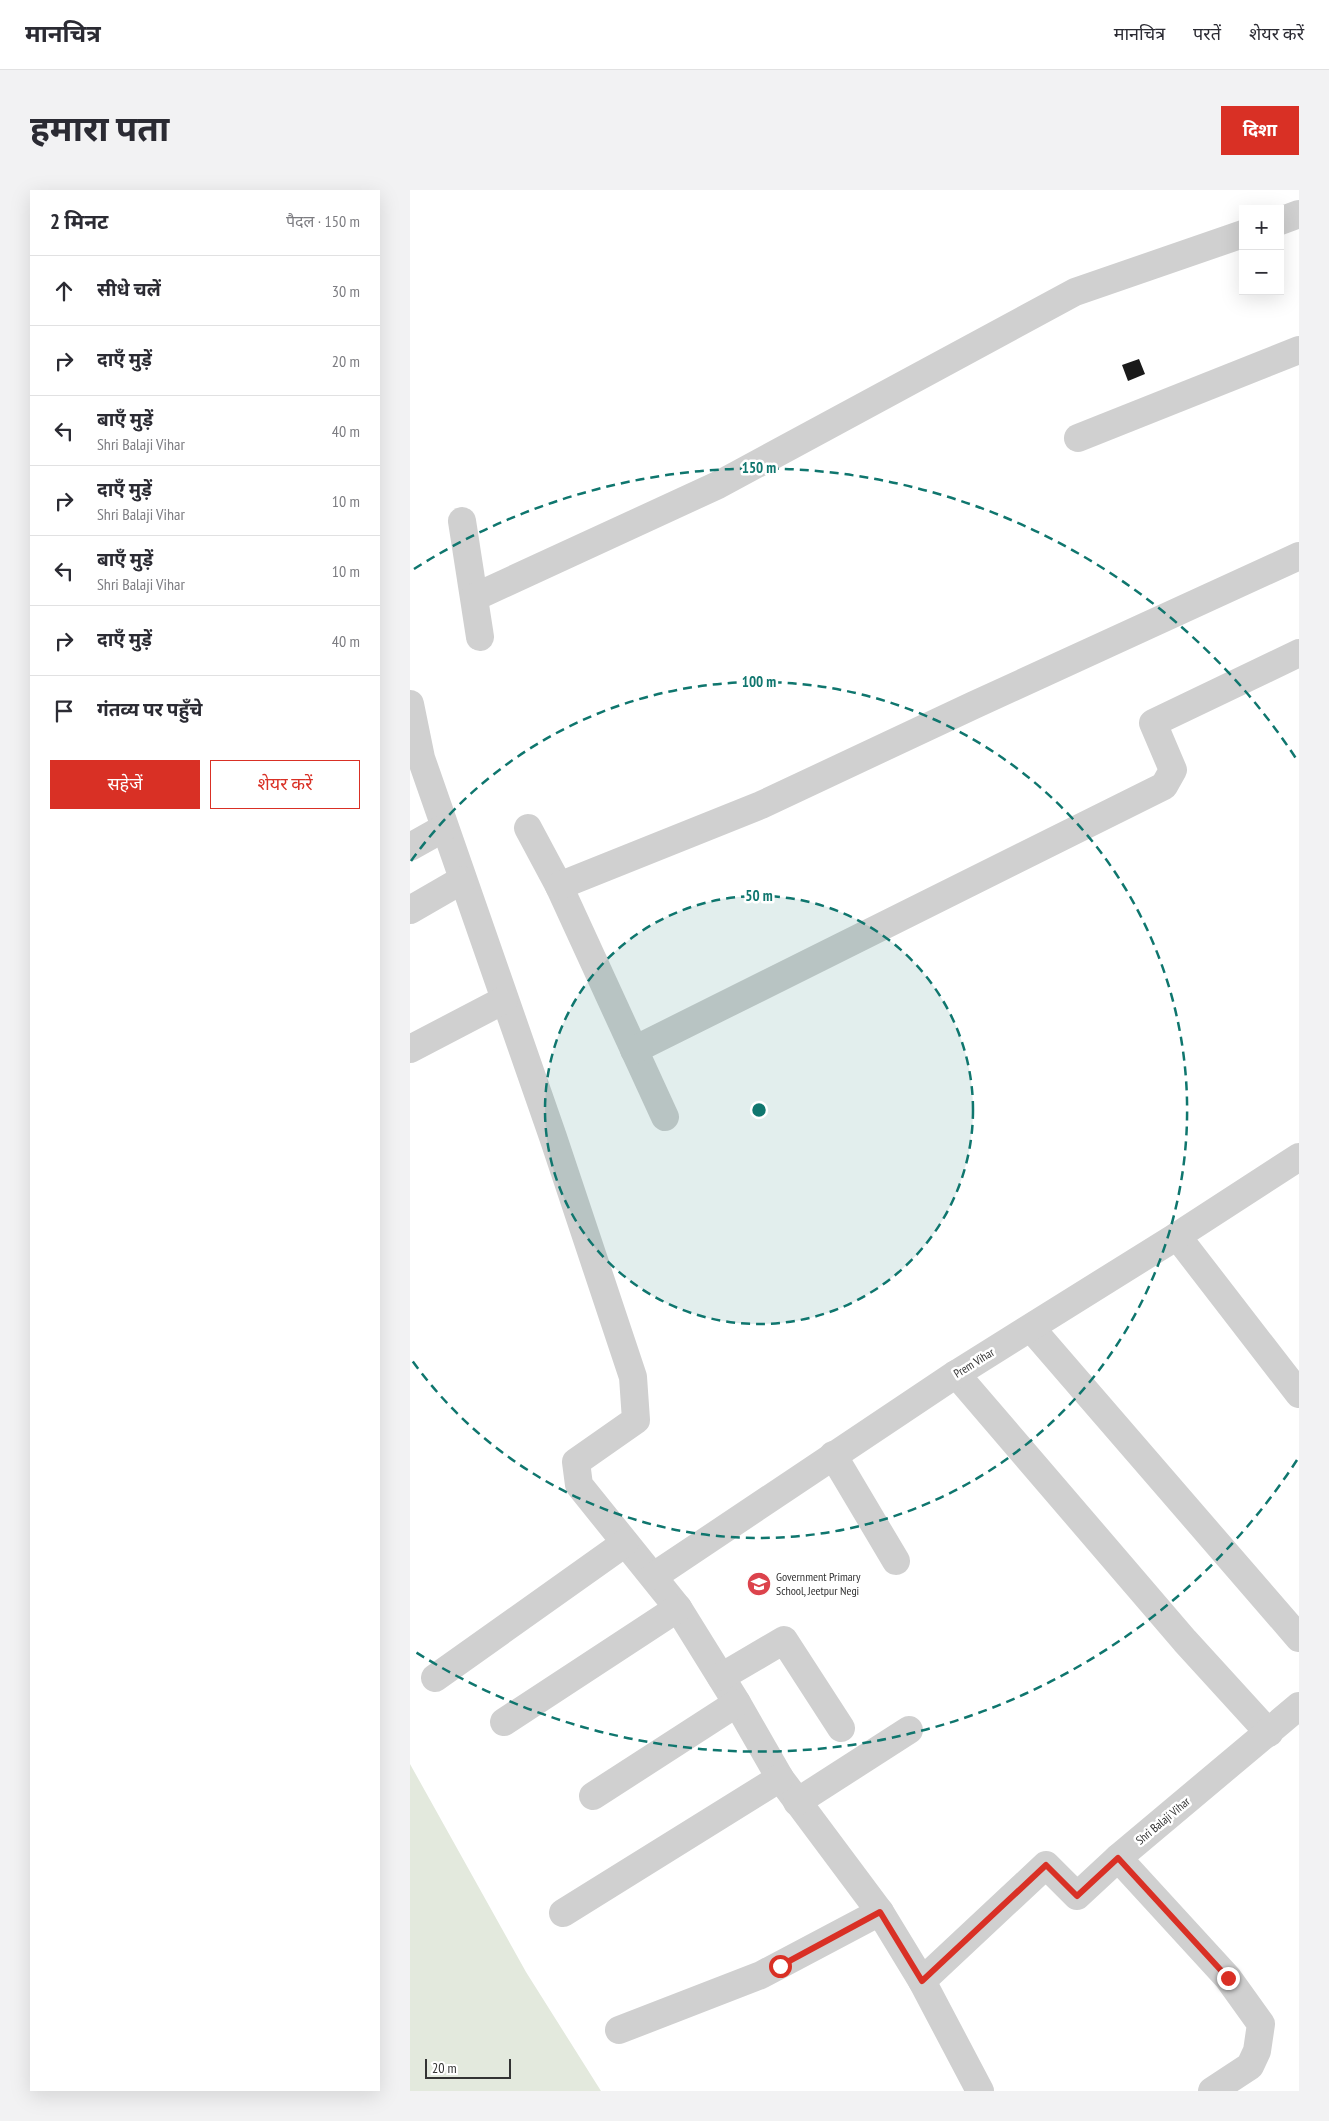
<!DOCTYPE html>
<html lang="hi">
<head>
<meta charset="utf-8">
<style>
  :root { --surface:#fff; --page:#f2f2f3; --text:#2b2b33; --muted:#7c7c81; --line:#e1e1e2; --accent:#d93025 }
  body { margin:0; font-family:"PT Sans Narrow","Noto Sans Devanagari",sans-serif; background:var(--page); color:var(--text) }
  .controls { position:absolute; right:15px; top:15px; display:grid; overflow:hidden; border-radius:0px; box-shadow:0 5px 20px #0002 }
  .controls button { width:45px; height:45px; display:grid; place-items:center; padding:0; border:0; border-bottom:1px solid var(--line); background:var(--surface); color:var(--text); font:25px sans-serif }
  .scale { position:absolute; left:15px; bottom:12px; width:86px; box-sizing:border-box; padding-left:5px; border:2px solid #333; border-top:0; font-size:14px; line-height:18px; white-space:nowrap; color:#333; -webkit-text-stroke:4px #fff; paint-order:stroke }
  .stop { position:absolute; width:15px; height:15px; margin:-11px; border:4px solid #d93025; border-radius:50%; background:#fff }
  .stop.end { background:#d93025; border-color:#fff; box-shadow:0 1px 5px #0008 }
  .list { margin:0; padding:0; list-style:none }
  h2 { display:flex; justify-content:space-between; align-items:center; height:65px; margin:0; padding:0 20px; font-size:21px }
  h2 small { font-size:16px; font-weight:400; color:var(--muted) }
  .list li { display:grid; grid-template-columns:32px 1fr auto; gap:15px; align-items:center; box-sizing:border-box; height:70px; padding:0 20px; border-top:1px solid var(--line) }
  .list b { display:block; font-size:19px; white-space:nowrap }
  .list p { margin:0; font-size:16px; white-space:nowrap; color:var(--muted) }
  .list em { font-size:16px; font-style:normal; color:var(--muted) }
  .actions { display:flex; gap:10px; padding:15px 20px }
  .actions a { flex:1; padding:11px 0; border:1px solid var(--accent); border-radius:0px; text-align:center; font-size:18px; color:var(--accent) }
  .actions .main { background:var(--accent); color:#fff }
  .icon { flex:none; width:28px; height:28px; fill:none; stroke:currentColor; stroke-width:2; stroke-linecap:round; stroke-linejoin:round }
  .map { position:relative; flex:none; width:889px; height:1901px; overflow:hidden; border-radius:0px }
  header { display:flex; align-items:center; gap:30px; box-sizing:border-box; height:70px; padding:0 25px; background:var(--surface); border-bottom:1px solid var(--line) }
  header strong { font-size:24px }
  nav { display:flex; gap:28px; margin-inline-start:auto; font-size:18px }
  .intro { display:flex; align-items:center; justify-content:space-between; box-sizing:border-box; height:120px; padding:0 30px }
  h1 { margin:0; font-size:35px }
  .button { padding:12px 22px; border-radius:0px; background:var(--accent); color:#fff; font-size:18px; font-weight:700 }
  main { display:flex; gap:30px; padding:0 30px }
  aside { flex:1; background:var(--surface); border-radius:0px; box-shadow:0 5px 20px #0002 }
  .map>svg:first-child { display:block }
  .green { fill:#e3e9dd }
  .building { fill:#1a1a1a }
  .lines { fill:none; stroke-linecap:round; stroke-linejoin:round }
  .minor { stroke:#d0d0d0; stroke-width:28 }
  .route { stroke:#d93025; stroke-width:6 }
  .ring { fill:none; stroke:#0f766e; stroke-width:2.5; stroke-dasharray:9 6 }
  .labels { text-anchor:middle; stroke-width:5; stroke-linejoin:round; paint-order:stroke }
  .street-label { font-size:12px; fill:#333; stroke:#fff }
  .poi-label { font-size:12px; fill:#333; stroke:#fff; text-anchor:start }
  .centre { fill:#0f766e; stroke:#fff; stroke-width:2.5 }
  .ring-label { font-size:15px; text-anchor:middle; font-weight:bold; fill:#0f766e; stroke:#fff; stroke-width:5; stroke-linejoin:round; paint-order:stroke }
</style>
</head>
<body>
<header>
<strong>मानचित्र</strong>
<nav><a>मानचित्र</a><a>परतें</a><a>शेयर करें</a></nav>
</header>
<div class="intro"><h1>हमारा पता</h1><a class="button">दिशा</a></div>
<main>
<aside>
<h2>2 मिनट<small>पैदल · 150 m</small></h2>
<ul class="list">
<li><svg class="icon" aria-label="ahead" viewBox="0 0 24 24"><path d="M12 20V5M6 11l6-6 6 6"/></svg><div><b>सीधे चलें</b></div><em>30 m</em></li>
<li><svg class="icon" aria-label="right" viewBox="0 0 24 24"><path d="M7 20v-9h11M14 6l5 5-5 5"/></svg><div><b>दाएँ मुड़ें</b></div><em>20 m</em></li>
<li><svg class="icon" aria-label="left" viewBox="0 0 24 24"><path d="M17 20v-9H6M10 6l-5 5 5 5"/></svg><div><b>बाएँ मुड़ें</b><p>Shri Balaji Vihar</p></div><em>40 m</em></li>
<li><svg class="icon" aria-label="right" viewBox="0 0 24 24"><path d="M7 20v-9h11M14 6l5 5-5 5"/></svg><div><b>दाएँ मुड़ें</b><p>Shri Balaji Vihar</p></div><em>10 m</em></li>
<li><svg class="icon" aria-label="left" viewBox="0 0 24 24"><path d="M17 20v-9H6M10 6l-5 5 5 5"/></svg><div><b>बाएँ मुड़ें</b><p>Shri Balaji Vihar</p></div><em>10 m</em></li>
<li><svg class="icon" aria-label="right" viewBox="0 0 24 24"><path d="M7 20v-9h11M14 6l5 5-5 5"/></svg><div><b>दाएँ मुड़ें</b></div><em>40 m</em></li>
<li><svg class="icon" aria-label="arrive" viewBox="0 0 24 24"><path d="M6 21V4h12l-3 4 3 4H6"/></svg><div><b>गंतव्य पर पहुँचे</b></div></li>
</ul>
<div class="actions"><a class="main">सहेजें</a><a>शेयर करें</a></div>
</aside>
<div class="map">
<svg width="889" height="1901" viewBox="0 0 889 1901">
  <rect width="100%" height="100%" fill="#fff"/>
  <!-- green -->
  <polygon class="green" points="0,1574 116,1782 191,1901 0,1901"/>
  <!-- building -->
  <polygon class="building" points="729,169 735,184 718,191 712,175"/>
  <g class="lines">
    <!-- minor -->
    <g class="minor">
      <polyline points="870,31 889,24"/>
      <polyline points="668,248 889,160"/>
      <polyline points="52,331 70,447"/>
      <polyline points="65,407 308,295 665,102 833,44"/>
      <polyline points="0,514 11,568 143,947 223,1187 226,1230 166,1272 169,1295 268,1418 327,1513 370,1588 470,1722 512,1791 570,1901"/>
      <polyline points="118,638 149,696 255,927"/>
      <polyline points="0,657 34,638"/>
      <polyline points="149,696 351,615 564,515 889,366"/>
      <polyline points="0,720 52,690"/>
      <polyline points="0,859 94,810"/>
      <polyline points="224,860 754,596 763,580 743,533 889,463"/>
      <polyline points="767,1046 889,1204"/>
      <polyline points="621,1138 889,1448"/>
      <polyline points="546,1184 775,1451 859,1543"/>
      <polyline points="423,1265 486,1371"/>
      <polyline points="244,1386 546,1184 767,1046 889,967"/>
      <polyline points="311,1487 374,1450 431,1538"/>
      <polyline points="25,1488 215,1353"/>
      <polyline points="94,1532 268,1418"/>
      <polyline points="183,1606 327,1513"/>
      <polyline points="387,1612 499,1540"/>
      <polyline points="708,1668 818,1788 851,1834 847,1861 840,1876 802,1901"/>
      <polyline points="153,1723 370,1588"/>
      <polyline points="512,1791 636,1675 667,1706 708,1668 889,1516"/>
      <polyline points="209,1840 351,1785 470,1722"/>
    </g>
  </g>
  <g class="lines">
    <!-- route -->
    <polyline class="route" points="370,1776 470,1722 512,1791 636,1675 667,1706 708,1668 818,1788"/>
  </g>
  <!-- distance rings -->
  <circle cx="349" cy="920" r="214" fill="#0f766e" fill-opacity=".12"/>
  <g class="ring">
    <circle cx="349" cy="920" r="214"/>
    <path d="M1 671A428 428 0 1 1 1 1169"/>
    <path d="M887 1270A642 642 0 0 1 4 1461M4 379A642 642 0 0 1 887 570"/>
  </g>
  <!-- icons -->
  <defs>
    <g id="school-disc" transform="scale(1.25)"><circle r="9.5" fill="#dc434c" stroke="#fff"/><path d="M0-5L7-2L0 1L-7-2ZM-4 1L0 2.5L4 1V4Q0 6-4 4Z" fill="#fff"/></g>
  </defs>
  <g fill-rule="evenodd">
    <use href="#school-disc" x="349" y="1394"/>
  </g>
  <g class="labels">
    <!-- street labels -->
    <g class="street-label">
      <text transform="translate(564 1173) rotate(-32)" y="4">Prem Vihar</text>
      <text transform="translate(753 1631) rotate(-40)" y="4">Shri Balaji Vihar</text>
    </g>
    <!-- poi labels -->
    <g class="poi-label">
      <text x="366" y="1391">Government Primary<tspan x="366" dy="14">School, Jeetpur Negi</tspan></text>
    </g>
  </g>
  <circle cx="349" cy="920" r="8" class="centre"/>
  <g class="ring-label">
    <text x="349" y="283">150 m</text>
    <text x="349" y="497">100 m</text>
    <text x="349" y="711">50 m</text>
  </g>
</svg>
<div class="controls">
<button>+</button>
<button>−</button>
</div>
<div class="scale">20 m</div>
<div class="stop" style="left:370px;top:1776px"></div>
<div class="stop end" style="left:818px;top:1788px"></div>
</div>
</main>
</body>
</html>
